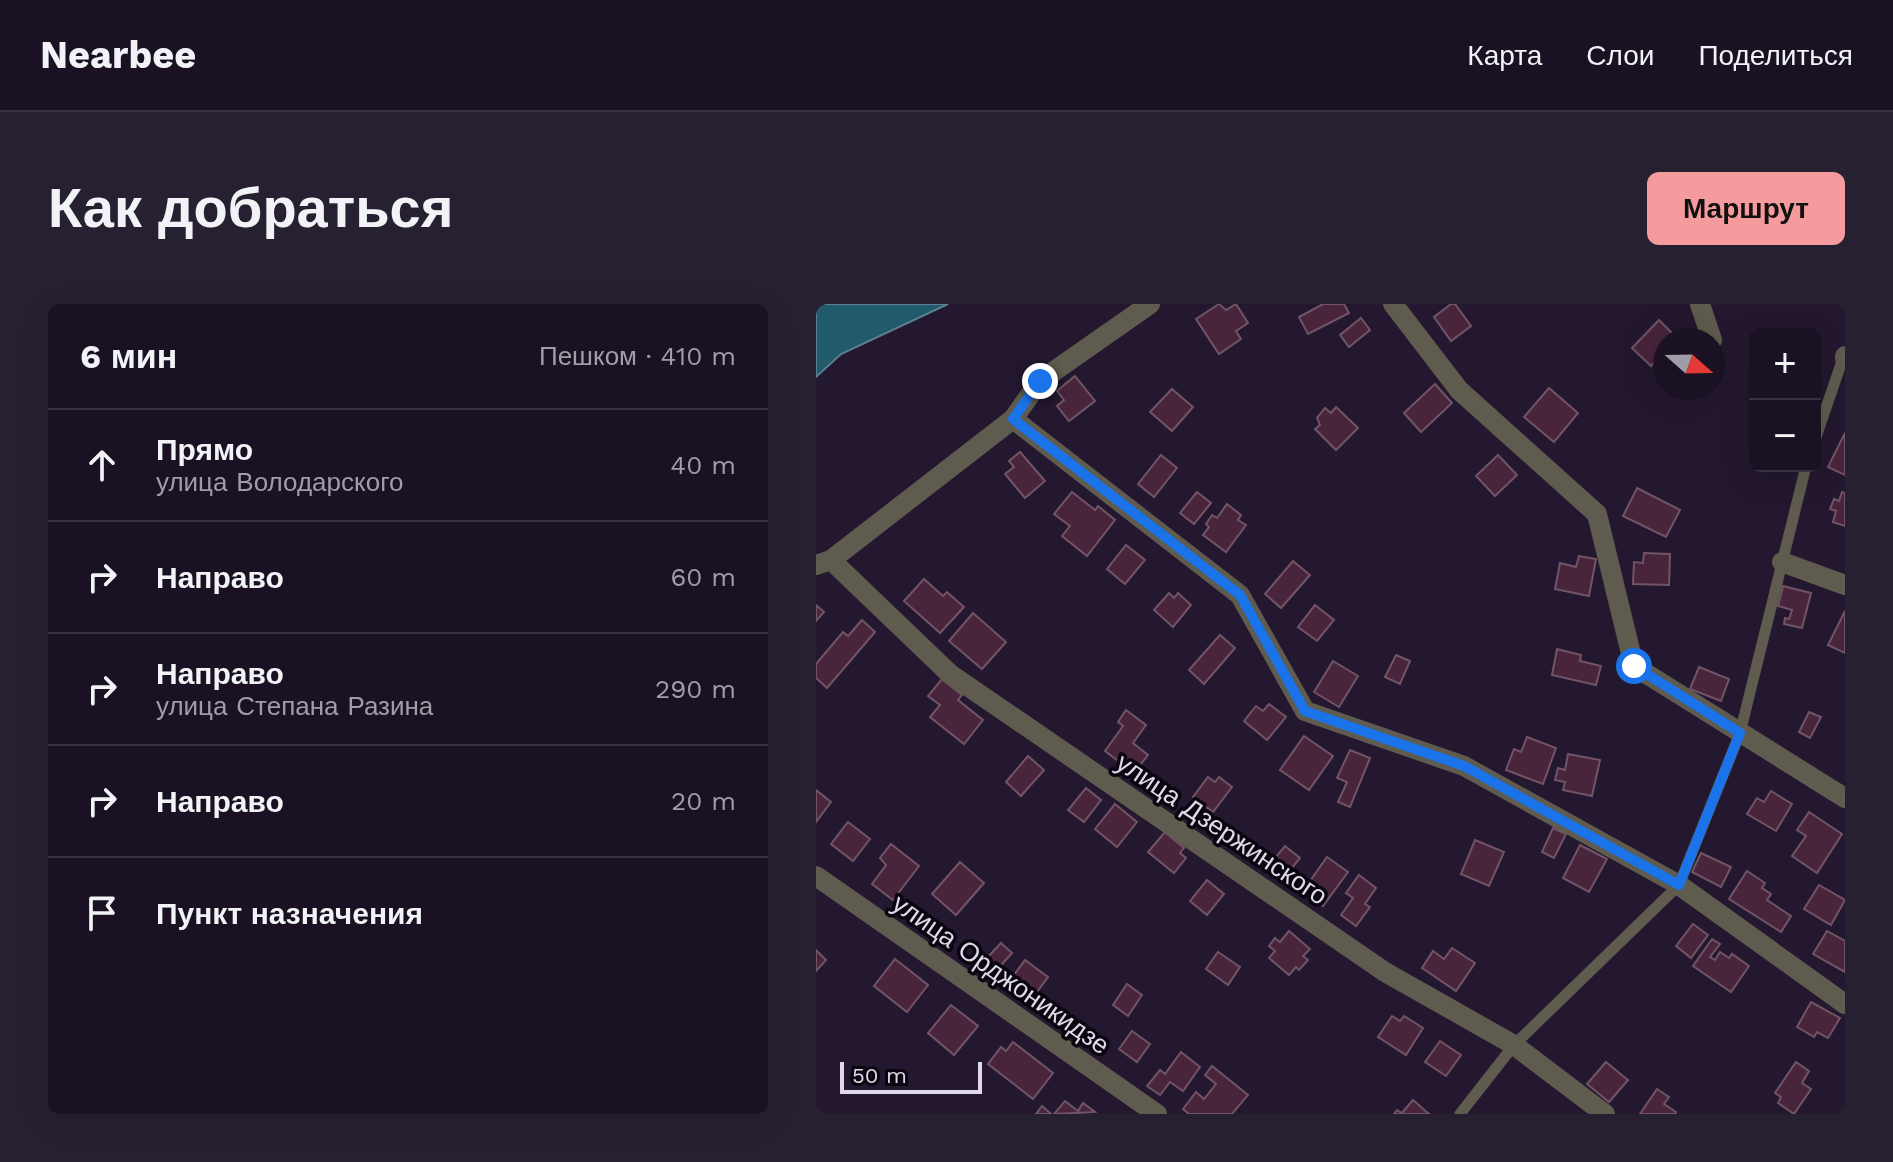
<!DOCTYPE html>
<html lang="ru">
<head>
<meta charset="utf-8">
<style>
  :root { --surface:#1a1223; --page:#272030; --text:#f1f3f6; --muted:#9f9ea6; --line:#383241; --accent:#f59b9d }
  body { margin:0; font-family:"Work Sans",sans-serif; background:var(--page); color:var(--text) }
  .controls { position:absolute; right:24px; top:24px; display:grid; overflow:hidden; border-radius:12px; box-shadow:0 8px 32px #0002 }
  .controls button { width:72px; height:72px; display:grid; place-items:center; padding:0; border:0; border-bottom:2px solid var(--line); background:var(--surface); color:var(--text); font:40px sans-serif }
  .compass { position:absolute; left:837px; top:24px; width:72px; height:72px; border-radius:50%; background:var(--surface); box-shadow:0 8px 32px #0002; rotate:110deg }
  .scale { position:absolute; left:24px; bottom:20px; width:142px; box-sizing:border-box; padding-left:8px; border:4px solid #e0d9e9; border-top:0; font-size:22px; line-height:28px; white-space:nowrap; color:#e0d9e9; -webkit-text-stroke:6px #0a060f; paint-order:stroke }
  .stop { position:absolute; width:24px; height:24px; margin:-18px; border:6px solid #1a73e8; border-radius:50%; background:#fff }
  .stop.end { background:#1a73e8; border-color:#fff; box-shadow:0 2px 8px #0008 }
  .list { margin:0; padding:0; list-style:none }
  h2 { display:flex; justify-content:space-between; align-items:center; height:104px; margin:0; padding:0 32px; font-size:34px }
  h2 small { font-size:26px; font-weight:400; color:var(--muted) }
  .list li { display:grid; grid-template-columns:52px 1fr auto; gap:24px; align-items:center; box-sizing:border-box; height:112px; padding:0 32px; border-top:2px solid var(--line) }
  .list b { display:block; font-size:30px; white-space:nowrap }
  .list p { margin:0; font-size:26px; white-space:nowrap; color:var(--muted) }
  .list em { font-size:26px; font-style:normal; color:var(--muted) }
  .icon { flex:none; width:44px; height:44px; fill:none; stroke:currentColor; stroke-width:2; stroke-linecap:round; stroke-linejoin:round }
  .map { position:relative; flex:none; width:1029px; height:810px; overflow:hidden; border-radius:12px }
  header { display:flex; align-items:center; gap:48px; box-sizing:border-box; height:112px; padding:0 40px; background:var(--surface); border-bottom:2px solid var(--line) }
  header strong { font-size:38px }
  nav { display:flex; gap:44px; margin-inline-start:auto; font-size:28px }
  .intro { display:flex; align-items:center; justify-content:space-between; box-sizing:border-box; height:192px; padding:0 48px }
  h1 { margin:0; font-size:56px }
  .button { padding:20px 36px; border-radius:12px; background:var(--accent); color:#111; font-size:28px; font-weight:700 }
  main { display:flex; gap:48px; padding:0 48px }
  aside { flex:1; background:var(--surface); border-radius:12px; box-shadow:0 8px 32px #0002 }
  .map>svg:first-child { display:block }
  .water { fill:#215a6a; stroke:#5a8090; stroke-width:2 }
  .building { fill:#49253c; stroke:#715465; stroke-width:2 }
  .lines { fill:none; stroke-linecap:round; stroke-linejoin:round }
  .lane { stroke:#5f5b4f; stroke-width:11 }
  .street { stroke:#5f5b4f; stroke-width:20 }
  .route { stroke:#1a73e8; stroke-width:10 }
  .labels { text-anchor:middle; stroke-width:7; stroke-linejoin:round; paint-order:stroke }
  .street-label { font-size:26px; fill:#e0d9e9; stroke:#0a060f }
</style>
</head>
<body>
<header>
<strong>Nearbee</strong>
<nav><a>Карта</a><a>Слои</a><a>Поделиться</a></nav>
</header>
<div class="intro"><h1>Как добраться</h1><a class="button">Маршрут</a></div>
<main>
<aside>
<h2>6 мин<small>Пешком · 410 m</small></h2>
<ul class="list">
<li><svg class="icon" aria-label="ahead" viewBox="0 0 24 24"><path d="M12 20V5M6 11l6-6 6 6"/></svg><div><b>Прямо</b><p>улица Володарского</p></div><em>40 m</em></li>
<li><svg class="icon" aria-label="right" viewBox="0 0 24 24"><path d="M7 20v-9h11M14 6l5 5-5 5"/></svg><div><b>Направо</b></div><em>60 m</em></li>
<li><svg class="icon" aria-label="right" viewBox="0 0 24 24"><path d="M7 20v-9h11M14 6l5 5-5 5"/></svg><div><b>Направо</b><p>улица Степана Разина</p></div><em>290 m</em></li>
<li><svg class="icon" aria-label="right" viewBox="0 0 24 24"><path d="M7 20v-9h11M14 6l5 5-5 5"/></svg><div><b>Направо</b></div><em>20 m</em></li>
<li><svg class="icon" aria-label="arrive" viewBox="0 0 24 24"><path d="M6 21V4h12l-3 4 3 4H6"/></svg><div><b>Пункт назначения</b></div></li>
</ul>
</aside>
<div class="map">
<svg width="1029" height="810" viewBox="0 0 1029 810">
  <rect width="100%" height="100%" fill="#23182f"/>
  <!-- water -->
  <polygon class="water" points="0,0 132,0 25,50 0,73"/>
  <!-- building -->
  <g class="building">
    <polygon points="403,0 410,6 420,0 432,19 420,27 425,35 403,50 380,15"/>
    <polygon points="507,0 528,0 533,9 492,30 483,13"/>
    <polygon points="635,0 639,0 655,22 635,37 618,13"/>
    <polygon points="545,14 554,26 533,43 524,31"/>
    <polygon points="843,16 861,34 849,36 849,47 835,62 816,44"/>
    <polygon points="259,72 279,97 253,117 241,102 248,96 241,87"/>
    <polygon points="619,80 636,99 605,128 588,109"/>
    <polygon points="733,84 762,109 738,138 708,113"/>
    <polygon points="356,85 377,103 356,127 334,108"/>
    <polygon points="520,103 542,124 520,146 499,125 504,121 501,114 509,104 515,109"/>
    <polygon points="1029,129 1029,171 1012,163"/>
    <polygon points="204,148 229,177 209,194 189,170 198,163 193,157"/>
    <polygon points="345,151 361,164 338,193 322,180"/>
    <polygon points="682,151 701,171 679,192 660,172"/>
    <polygon points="821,184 864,206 850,233 807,212"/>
    <polygon points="256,188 279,206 282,202 299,216 271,252 246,232 254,222 238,210"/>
    <polygon points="381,188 395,199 378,220 364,209"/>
    <polygon points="1026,188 1029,189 1029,222 1017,218 1020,207 1014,205 1018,195 1023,197"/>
    <polygon points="411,200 425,211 422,216 430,221 410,248 387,231 393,223 390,220 396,211 401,214"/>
    <polygon points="310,241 329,256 309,280 291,265"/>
    <polygon points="828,249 854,250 853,281 817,280 818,258 827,259"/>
    <polygon points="763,252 780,255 773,292 739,285 744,259 760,263"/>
    <polygon points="477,257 494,271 465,304 449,290"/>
    <polygon points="108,275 127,292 131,288 148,303 124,329 88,297"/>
    <polygon points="967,282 995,289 986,324 968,320 969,314 973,315 976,306 962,302"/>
    <polygon points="353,289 358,294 362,289 375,301 357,323 338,306"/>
    <polygon points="0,301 8,308 0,317"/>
    <polygon points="499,301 518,316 501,337 482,323"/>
    <polygon points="1029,307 1029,349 1012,341"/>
    <polygon points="157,309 190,338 166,365 133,337"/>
    <polygon points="46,316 59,328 11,384 0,374 0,360 27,328 32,332"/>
    <polygon points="404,331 419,344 388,380 373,366"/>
    <polygon points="741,345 765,351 764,357 785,362 780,381 736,371"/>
    <polygon points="580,351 594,357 584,380 569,373"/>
    <polygon points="517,357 542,372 523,403 498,388"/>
    <polygon points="883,363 913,375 905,397 874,385"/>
    <polygon points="126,375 146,391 142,396 167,416 148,440 114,413 124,401 112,392"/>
    <polygon points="453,400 470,413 451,436 428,417 440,402 447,407"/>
    <polygon points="310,406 330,421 317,439 332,451 318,469 289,447 307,422 302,418"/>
    <polygon points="993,408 1005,413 994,434 983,428"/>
    <polygon points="488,432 517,452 493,486 464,466"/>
    <polygon points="711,433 740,444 727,480 690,466 698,445 705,448"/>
    <polygon points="534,446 554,454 534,503 522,498 531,478 521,474"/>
    <polygon points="752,450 784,456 776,492 747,486 749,478 739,476 742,464 749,466"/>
    <polygon points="212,452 228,466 205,492 190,478"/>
    <polygon points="392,473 399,478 403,473 416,483 397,508 377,493"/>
    <polygon points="270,484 285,496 268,518 252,506"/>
    <polygon points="0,486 15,498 0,518"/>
    <polygon points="955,487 976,500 960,527 931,510 941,494 948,498"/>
    <polygon points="299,500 321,518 301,543 279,525"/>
    <polygon points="993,508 1026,530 1001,569 976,552 990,532 981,526"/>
    <polygon points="32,518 54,535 37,557 15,540"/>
    <polygon points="737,524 750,530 738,554 726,548"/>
    <polygon points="349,528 368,544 364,549 370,554 358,569 332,548"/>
    <polygon points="659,536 688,548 673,582 645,570"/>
    <polygon points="75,540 103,562 77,596 56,580 70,561 64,554"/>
    <polygon points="764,541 791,555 773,588 747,574"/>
    <polygon points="469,542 484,554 466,576 451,564"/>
    <polygon points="885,549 915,563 905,583 876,568"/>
    <polygon points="511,553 532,568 507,602 487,587"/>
    <polygon points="144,558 168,579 140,611 116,590"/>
    <polygon points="931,567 949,579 946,584 955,590 951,596 975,612 965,628 913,595"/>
    <polygon points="543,571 560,584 549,600 554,603 540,622 525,611 537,594 530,589"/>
    <polygon points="391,576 408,590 391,611 374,597"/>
    <polygon points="1003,581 1029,596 1015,621 988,605"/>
    <polygon points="877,620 892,631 875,654 860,642"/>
    <polygon points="473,627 494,645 487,652 492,656 483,666 480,663 473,671 453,654 459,647 453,642 459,634 464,638"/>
    <polygon points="1011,627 1029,637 1029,668 997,650"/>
    <polygon points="896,635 904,640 894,653 899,656 904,648 913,654 916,650 933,662 915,688 877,662"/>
    <polygon points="185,639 196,649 181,666 170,655"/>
    <polygon points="636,644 659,659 640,687 606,664 617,647 628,655"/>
    <polygon points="0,646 10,656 0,667"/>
    <polygon points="402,648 424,663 412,681 390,665"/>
    <polygon points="79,655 112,681 91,708 58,682"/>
    <polygon points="209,656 232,673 218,692 195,675"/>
    <polygon points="311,680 326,691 312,712 297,701"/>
    <polygon points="995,698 1024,714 1012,734 1001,728 998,733 981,723"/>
    <polygon points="135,701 162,722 138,751 112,729"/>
    <polygon points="576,712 584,717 588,712 607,724 590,751 562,733"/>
    <polygon points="316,727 334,740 321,758 303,745"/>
    <polygon points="624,737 645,751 630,772 609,758"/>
    <polygon points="197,738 237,769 217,795 172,760 185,743 190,747"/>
    <polygon points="365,748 384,763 367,787 354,778 344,791 331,782 344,766 349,770"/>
    <polygon points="790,758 812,776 793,798 771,780"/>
    <polygon points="980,758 993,767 986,779 995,785 978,810 962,799 965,793 959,789"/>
    <polygon points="396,762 432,791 416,810 373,810 367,805 380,788 388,795 400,780 389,771"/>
    <polygon points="841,785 853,793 848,800 860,808 859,810 824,810"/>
    <polygon points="597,796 613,810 578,810 581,806 586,809"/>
    <polygon points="249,797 262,807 267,799 279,808 238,810"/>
    <polygon points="226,802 235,810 220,810"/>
  </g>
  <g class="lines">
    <!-- lane -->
    <g class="lane">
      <polyline points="999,136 1027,54"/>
      <polyline points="644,810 698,741 863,581 924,429 990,162"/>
    </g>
    <!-- street -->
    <g class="street">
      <polyline points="577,0 643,86 781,210 818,362 1029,494"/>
      <polyline points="884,0 896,36"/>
      <polyline points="1029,52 1029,55"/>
      <polyline points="197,115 424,291 489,407 648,462 863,581 1029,700"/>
      <polyline points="15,256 134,370 569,668 698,741 789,810"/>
      <polyline points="966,258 1029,281"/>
      <polyline points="0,261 15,256 197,115 224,77 334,0"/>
      <polyline points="0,572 341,810"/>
    </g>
  </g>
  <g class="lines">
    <!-- route -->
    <polyline class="route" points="224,77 197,115 424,291 489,407 648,462 863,581 924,429 818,362"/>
  </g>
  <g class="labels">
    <!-- street labels -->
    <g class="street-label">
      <text transform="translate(406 525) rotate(34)" y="9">улица Дзержинского</text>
      <text transform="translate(185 670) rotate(35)" y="9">улица Орджоникидзе</text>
    </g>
  </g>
</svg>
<div class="controls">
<button>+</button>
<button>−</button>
</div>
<svg class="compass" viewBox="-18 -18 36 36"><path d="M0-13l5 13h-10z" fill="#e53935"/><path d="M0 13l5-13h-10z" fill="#9f9ea6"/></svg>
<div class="scale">50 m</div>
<div class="stop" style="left:818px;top:362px"></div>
<div class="stop end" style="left:224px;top:77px"></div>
</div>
</main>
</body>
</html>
